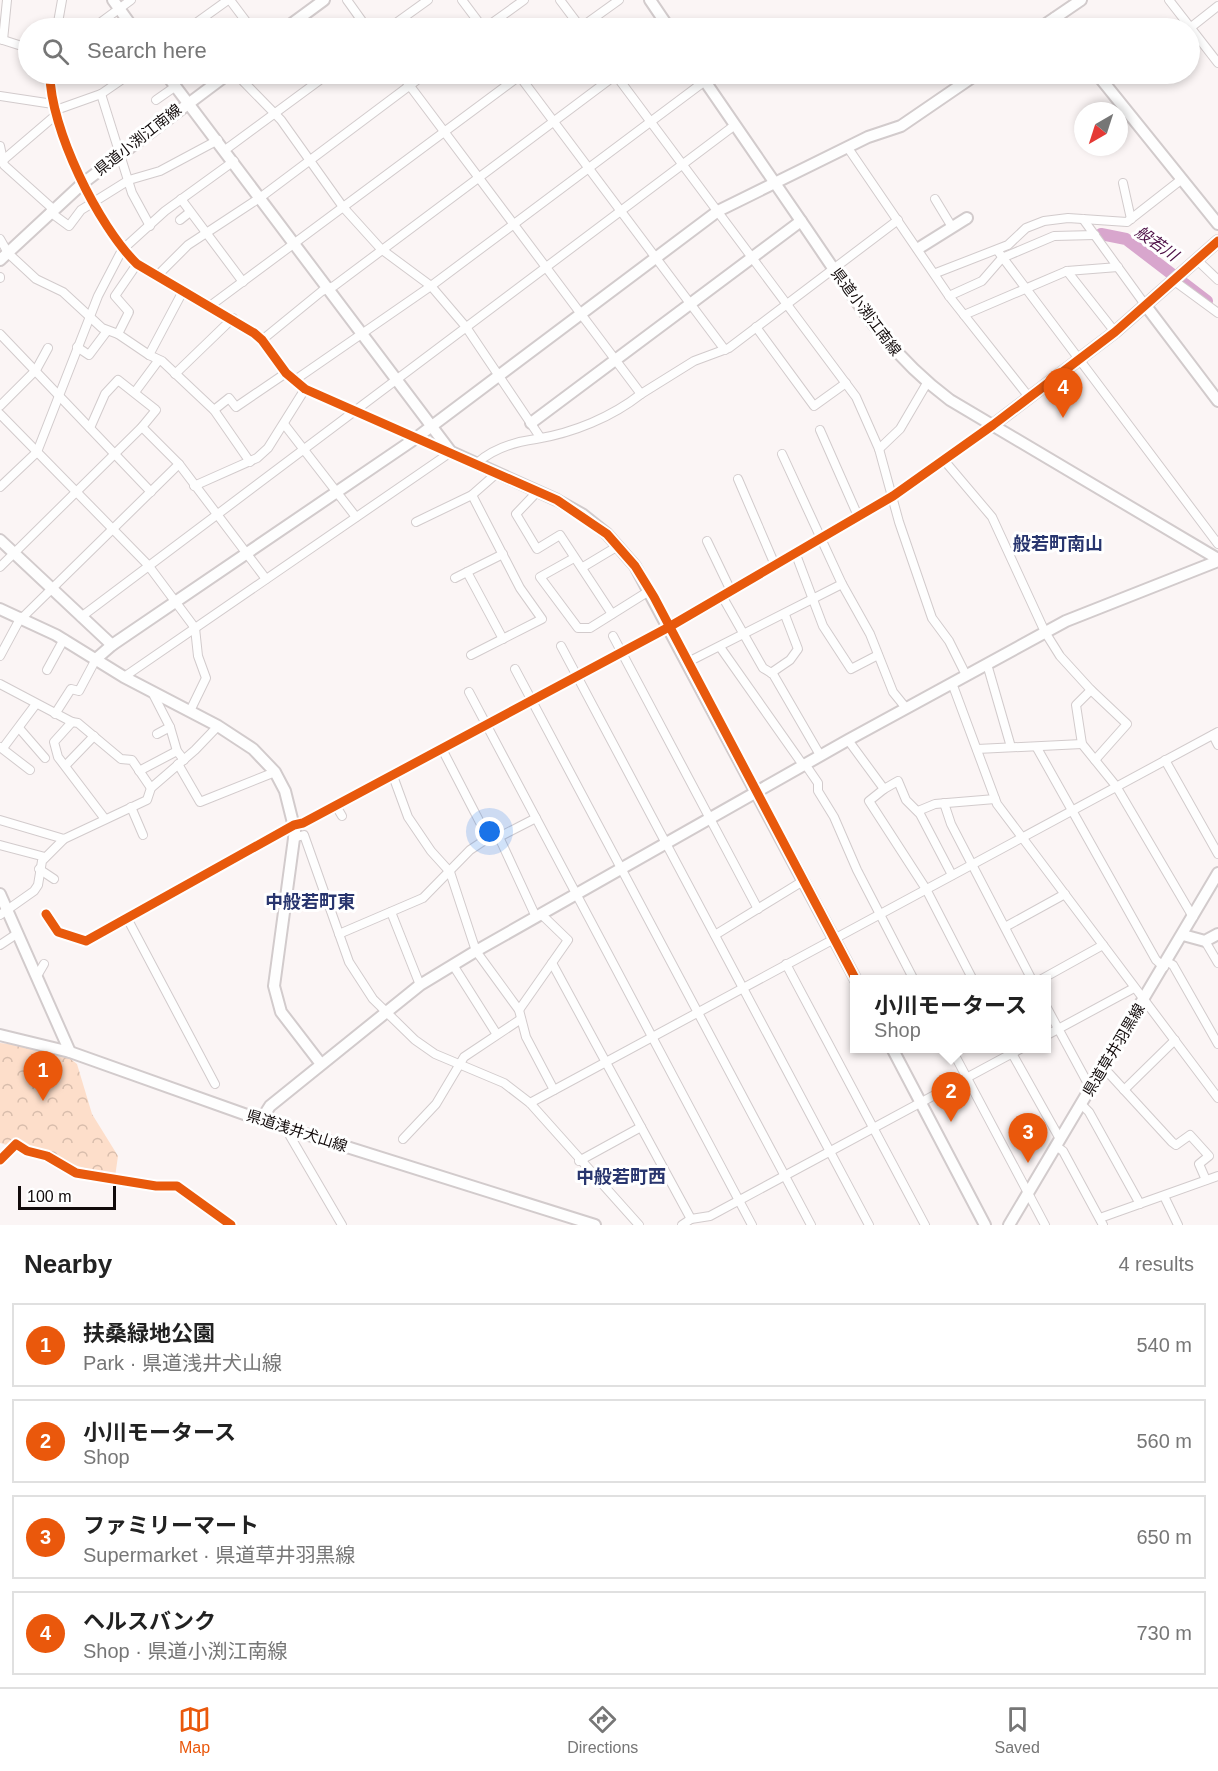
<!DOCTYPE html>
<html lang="en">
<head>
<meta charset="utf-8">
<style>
  :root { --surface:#fff; --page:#f2f2f2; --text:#222; --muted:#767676; --line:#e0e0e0; --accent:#ea580c }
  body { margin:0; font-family:Arial,"Noto Sans JP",sans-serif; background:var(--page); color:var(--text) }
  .compass { position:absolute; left:1074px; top:102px; width:54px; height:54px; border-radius:50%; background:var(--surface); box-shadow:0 3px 9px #0003; rotate:219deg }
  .scale { position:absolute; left:18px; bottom:15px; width:98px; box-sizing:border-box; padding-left:6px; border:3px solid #110a0a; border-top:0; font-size:16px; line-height:21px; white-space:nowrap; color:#110a0a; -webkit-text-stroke:4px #fff; paint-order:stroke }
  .you { position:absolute; left:490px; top:832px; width:21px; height:21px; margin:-15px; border:4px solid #fff; border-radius:50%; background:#1a73e8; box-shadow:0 0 0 9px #1a73e833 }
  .badge { display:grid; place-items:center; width:39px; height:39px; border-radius:50%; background:var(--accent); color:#fff; font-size:20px; font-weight:700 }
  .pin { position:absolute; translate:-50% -50px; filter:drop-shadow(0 2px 3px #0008) }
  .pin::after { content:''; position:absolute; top:32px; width:21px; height:18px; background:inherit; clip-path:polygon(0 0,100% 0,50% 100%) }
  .popup { position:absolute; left:850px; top:975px; width:201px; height:78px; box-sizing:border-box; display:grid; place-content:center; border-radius:0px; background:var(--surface); filter:drop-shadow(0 2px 4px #0005); font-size:20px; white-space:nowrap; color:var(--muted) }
  .popup b { font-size:22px; color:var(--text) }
  .popup::after { content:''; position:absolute; left:50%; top:100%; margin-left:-12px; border:12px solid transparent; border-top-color:var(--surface) }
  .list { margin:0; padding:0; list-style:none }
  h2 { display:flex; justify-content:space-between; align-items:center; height:78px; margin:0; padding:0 24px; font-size:26px }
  h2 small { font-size:20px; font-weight:400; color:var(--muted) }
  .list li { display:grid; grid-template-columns:39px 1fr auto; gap:18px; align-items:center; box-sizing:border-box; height:84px; margin:0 12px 12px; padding:0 12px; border:2px solid var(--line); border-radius:0px }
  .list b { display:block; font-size:22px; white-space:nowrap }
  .list p { margin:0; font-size:20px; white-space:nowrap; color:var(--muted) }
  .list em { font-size:20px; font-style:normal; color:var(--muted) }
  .icon { flex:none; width:33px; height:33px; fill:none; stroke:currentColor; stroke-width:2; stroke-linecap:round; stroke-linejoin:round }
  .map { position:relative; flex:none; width:1218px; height:1225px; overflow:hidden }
  .search { position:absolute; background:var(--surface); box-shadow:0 3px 9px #0003; left:18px; right:18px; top:18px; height:66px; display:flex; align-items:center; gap:15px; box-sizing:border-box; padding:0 21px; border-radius:33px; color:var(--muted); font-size:22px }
  .sheet { height:462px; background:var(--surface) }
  nav { display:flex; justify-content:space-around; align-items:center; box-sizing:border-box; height:84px; border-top:2px solid var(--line); background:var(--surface); font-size:16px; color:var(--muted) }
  nav a { display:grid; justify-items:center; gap:3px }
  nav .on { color:var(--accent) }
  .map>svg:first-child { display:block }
  .park { fill:url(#park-crowns) }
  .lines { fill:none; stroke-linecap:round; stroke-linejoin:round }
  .river { stroke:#d8a6cd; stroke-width:12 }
  .street-casing { stroke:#d2cbcc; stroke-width:10 }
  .secondary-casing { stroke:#d2cbcc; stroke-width:14 }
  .street { stroke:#fefefe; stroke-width:8 }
  .secondary { stroke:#fefefe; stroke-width:10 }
  .cycleway-casing { stroke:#fff; stroke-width:13 }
  .cycleway { stroke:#e8590c; stroke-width:9 }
  .labels { text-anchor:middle; stroke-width:6; stroke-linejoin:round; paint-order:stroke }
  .street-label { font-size:15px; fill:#110a0a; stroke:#fff }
  .water-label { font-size:16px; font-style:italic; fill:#4b0d44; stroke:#fff }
  .quarter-label { font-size:18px; font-weight:bold; fill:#28356e; stroke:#fff }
</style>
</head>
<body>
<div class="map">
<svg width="1218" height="1225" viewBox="0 0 1218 1225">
  <defs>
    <pattern id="park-crowns" width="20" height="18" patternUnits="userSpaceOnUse" patternTransform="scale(1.5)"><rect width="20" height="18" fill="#fddeca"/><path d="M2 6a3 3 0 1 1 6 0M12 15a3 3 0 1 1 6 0" fill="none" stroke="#d8bdac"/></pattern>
  </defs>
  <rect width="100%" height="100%" fill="#fbf5f5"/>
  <!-- park -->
  <polygon class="park" points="0,1043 36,1047 68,1057 77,1064 92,1114 118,1156 115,1177 0,1143"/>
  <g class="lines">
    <!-- river -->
    <polyline class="river" points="1101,234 1126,239 1207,301"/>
    <!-- street casing -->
    <g class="street-casing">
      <g id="street">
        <polyline points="230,0 251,28"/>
        <polyline points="347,0 367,28"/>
        <polyline points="462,0 483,28"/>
        <polyline points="560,0 581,28"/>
        <polyline points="1169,0 1218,63"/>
        <polyline points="57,28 62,0"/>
        <polyline points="93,28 131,0"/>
        <polyline points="189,28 228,0"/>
        <polyline points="389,28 428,0"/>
        <polyline points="485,28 524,0"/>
        <polyline points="580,28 619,0"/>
        <polyline points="1190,28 1218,6"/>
        <polyline points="0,39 28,48"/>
        <polyline points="3,40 7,0"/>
        <path d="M50 74C50 128 98 226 137 264L254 333 262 340 286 373 305 389 451 452 124 677"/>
        <polyline points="236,74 281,120 343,207 381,249 431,286 466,327 540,437"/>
        <polyline points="401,74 641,394 694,361 729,348 898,220"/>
        <polyline points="518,74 725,350"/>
        <polyline points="615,74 856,397 879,449 899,522 932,618 949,641 966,675"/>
        <polyline points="101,94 132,193 150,226"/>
        <polyline points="0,96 53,104"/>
        <polyline points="156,100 176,86"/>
        <polyline points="56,110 101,94 130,74"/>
        <polyline points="0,146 4,165 53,209"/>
        <polyline points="848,148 949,296 1029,397"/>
        <polyline points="225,150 328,74"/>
        <polyline points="1,162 57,114"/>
        <polyline points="1123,183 1131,219"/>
        <polyline points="181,199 243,282"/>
        <polyline points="935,199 952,227"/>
        <polyline points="50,212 69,226 81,210 129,180 160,171 218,140"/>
        <polyline points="1083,219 1146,306"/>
        <polyline points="180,220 190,212"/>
        <polyline points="0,239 8,253 36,279 63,292 102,328 118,334 149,355"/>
        <polyline points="997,250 1218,544"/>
        <polyline points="1196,259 1218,280"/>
        <polyline points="1067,271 1115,332"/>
        <polyline points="936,273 1008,245 1026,228 1044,221 1068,218 1127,222 1182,179"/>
        <polyline points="157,276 188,245 261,197 425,74"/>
        <polyline points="0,277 0,278"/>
        <polyline points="1173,280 1218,313"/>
        <polyline points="183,291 149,355 162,361 214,410 250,462"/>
        <polyline points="949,296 982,281 1002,258 1054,236 1095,235"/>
        <polyline points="210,306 522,74"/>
        <polyline points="964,315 1067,271 1118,267"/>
        <polyline points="756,327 814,406 846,383"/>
        <polyline points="0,334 151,492"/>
        <polyline points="118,334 129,312 115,296 137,264"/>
        <polyline points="262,340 322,291 334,286 617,74"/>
        <polyline points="77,347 89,355 107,331"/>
        <polyline points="175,374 233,318"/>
        <polyline points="295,380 431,286 705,81"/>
        <polyline points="135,392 158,361"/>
        <polyline points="0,406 36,370 48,348"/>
        <polyline points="214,410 229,398 236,407 286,373"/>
        <polyline points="0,414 148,565 195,628 198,656 206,678 190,711"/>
        <polyline points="284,424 356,517"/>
        <polyline points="142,427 179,464 266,579"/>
        <polyline points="820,430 858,516"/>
        <polyline points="879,449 900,429 927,383"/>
        <polyline points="782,454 842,584 870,634 893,692 906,708"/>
        <polyline points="943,459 992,517 1045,632 1060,656 1091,690 1076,705 1082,744 1116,786 1193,917"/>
        <path d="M477 463C494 448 514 442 536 439 573 433 612 417 641 394"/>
        <polyline points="738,479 775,565"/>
        <polyline points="194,486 257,458 268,448 305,389"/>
        <polyline points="0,487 37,452 98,296 122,250 165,211 234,161"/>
        <polyline points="537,492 516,514 537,549 560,535 612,614"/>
        <polyline points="416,522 472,495"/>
        <polyline points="707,541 731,591"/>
        <polyline points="795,552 823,626 851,669 878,655"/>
        <polyline points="574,558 540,577 578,628 590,628 649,591"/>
        <polyline points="0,567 142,427 156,410 118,380 105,394 90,428"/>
        <polyline points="583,567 618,546"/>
        <polyline points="467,572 503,639"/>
        <polyline points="455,578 503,554"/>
        <polyline points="722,596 763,668 773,674 820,755"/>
        <polyline points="81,617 735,125"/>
        <polyline points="22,618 179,464"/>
        <polyline points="613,636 758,909"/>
        <polyline points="561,646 869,1225"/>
        <polyline points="720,647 803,765"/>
        <polyline points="471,655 542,619 520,588 472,495 497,473"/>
        <polyline points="0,656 21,617"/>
        <polyline points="688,662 842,584"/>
        <polyline points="987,664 1011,747"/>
        <polyline points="515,669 811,1225"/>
        <polyline points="47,670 64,639"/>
        <polyline points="771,673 790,660 798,649 785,615"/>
        <polyline points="952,683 997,804 1218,1098"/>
        <polyline points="0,684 72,722 78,723 121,759 132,760 151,788"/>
        <polyline points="1091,690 1127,724 1095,760"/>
        <polyline points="152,692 170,727 177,751 184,760"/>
        <polyline points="469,692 752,1225"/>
        <polyline points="55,714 71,689 79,691 96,659"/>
        <polyline points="72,722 54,742 58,757 105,819"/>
        <polyline points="19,728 45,758"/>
        <polyline points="157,734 170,727"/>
        <polyline points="1213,735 1218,745"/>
        <polyline points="848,740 884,789 898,781 906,800 920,814 952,875"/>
        <polyline points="0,747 30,770"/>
        <polyline points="3,748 36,704"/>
        <polyline points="1037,748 1156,960 1164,967"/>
        <polyline points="442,749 488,838"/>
        <polyline points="977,749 1082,744"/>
        <polyline points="1165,760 1218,854"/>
        <polyline points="178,764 200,802 275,772"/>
        <polyline points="805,764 818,783 818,791 834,817 857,870 914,980"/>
        <polyline points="66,765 94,736"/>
        <polyline points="139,771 177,751"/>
        <polyline points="393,776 408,817 431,851 450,872 476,951 519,1010 526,1037 554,1090"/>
        <polyline points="884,789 869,801 926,889 973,980"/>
        <polyline points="944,803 951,824 1032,980"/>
        <polyline points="336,806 342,816"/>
        <polyline points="131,807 143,835"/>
        <polyline points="918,811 935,804 995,799"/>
        <polyline points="0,820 64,839 147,800 151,788 195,750 218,726"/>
        <polyline points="499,837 536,917"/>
        <polyline points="293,838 304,835 349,962 373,999 415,1040 435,1054 504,1083 530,1103 639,1225"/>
        <polyline points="0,845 45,857"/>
        <polyline points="39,869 54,879"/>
        <polyline points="391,912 420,985"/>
        <polyline points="46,914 58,932 86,941 294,825 303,823 669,627 893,496 993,425"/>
        <polyline points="0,915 34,891 38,885 42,861 64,839"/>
        <polyline points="127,918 215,1084"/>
        <polyline points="1005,927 1065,894"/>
        <polyline points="339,934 423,898 470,850 488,838 499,837 536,818"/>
        <polyline points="715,935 803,881"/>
        <polyline points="1205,941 1218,963"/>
        <polyline points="0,945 18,933"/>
        <polyline points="1167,962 1173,965 1218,1044"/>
        <polyline points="552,963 691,1219"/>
        <polyline points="786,964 925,1225"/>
        <polyline points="453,965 496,1033"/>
        <polyline points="37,976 44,964"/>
        <polyline points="1040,980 1103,945"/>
        <polyline points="1047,1008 1086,1080 1093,1085"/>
        <polyline points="519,1010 568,940 541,914"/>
        <polyline points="1047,1035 1134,988"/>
        <polyline points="951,1048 1045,1225"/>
        <polyline points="1009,1048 1060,1139"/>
        <polyline points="1104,1068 1172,1142 1176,1145 1190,1135 1209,1156 1199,1164 1206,1180"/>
        <polyline points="1124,1090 1175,1040"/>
        <polyline points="530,1103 1218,732"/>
        <polyline points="1081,1104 1089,1112 1140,1204"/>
        <polyline points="291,1129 290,1136 342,1225"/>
        <polyline points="403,1139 436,1104 464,1057 521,1019"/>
        <polyline points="1056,1146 1063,1151 1103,1225"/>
        <polyline points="579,1161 641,1127"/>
        <polyline points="1164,1196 1178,1225"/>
        <polyline points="1100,1218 1218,1176"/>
        <polyline points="682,1225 691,1219 710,1216 1022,1048"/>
      </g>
    </g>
    <!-- secondary casing -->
    <g class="secondary-casing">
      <g id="secondary">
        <polyline points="113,0 133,28"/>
        <polyline points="650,0 669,28"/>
        <polyline points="1055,18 1063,28"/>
        <polyline points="286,28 324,0"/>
        <polyline points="1040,28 1081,0"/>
        <polyline points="166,74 451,452 557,500 582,514 607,534 635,566 856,980"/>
        <path d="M700 74C734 123 767 172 801 221 848 289 883 350 950 400L1218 559"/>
        <polyline points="1097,74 1218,224"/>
        <polyline points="919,248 967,218"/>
        <polyline points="0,260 83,183 228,74"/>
        <polyline points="1146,306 1218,401"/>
        <polyline points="531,423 801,221"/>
        <polyline points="993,425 1115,332 1218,241"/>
        <polyline points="0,540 112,645"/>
        <polyline points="0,609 56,635 124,677 218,726 253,749 275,772 285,791 295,831 274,986 281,1012 321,1064"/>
        <polyline points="96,659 112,645 416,438 718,211 868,137 901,126 977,74"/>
        <polyline points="0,894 70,1052"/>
        <polyline points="1183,935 1205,941 1218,934"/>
        <polyline points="0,1035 70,1052 261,1120 595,1225"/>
        <polyline points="892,1048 985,1225"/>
        <polyline points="261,1120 270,1106 420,985 476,951 848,740 1066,621 1218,561"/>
        <polyline points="1009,1225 1218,873"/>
      </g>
    </g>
    <!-- street -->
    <use href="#street" class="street"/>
    <!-- secondary -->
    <use href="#secondary" class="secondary"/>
    <!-- cycleway casing -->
    <g class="cycleway-casing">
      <g id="cycleway">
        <path d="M50 74C50 128 98 226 137 264L254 333 262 340 286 373 305 389 557 500 607 534 635 566 654 597 856 980"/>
        <polyline points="46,914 58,932 86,941 294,825 303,823 669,627 893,496 993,425 1115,332 1218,241"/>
        <polyline points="0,1160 16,1144 27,1151 47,1156 76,1173 156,1186 177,1186 231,1225"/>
      </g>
    </g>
    <!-- cycleway -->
    <use href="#cycleway" class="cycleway"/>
  </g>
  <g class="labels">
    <!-- street labels -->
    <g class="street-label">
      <text transform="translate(138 140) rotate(-38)" y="5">県道小渕江南線</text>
      <text transform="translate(866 312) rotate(53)" y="5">県道小渕江南線</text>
      <text transform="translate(1114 1050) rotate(-59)" y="5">県道草井羽黒線</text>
      <text transform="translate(297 1131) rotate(18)" y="5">県道浅井犬山線</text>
    </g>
    <!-- water labels -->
    <g class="water-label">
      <text transform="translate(1157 243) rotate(35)" y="6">般若川</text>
    </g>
    <!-- quarter labels -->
    <g class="quarter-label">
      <text x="1058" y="550">般若町南山</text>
      <text x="310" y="908">中般若町東</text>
      <text x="621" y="1183">中般若町西</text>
    </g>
  </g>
</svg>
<svg class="compass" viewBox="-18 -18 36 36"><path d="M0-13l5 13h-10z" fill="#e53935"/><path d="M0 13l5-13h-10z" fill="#767676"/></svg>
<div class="scale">100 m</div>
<div class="you"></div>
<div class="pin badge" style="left:43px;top:1101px">1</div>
<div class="pin badge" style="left:951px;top:1122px">2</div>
<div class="popup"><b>小川モータース</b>Shop</div>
<div class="pin badge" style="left:1028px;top:1163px">3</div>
<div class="pin badge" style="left:1063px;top:418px">4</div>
<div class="search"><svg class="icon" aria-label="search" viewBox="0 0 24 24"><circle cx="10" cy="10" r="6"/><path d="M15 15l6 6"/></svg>Search here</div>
</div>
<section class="sheet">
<h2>Nearby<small>4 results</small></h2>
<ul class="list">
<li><span class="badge">1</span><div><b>扶桑緑地公園</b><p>Park · 県道浅井犬山線</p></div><em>540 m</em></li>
<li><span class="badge">2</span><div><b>小川モータース</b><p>Shop</p></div><em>560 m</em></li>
<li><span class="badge">3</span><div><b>ファミリーマート</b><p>Supermarket · 県道草井羽黒線</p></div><em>650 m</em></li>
<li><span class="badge">4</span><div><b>ヘルスバンク</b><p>Shop · 県道小渕江南線</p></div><em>730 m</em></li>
</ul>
</section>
<nav>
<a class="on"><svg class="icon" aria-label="map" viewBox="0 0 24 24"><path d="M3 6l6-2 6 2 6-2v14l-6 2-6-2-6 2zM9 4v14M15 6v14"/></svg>Map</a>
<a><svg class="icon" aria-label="directions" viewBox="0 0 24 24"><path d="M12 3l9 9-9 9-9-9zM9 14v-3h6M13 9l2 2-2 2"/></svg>Directions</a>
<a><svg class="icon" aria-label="saved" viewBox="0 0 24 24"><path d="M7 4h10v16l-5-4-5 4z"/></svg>Saved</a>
</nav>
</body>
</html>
